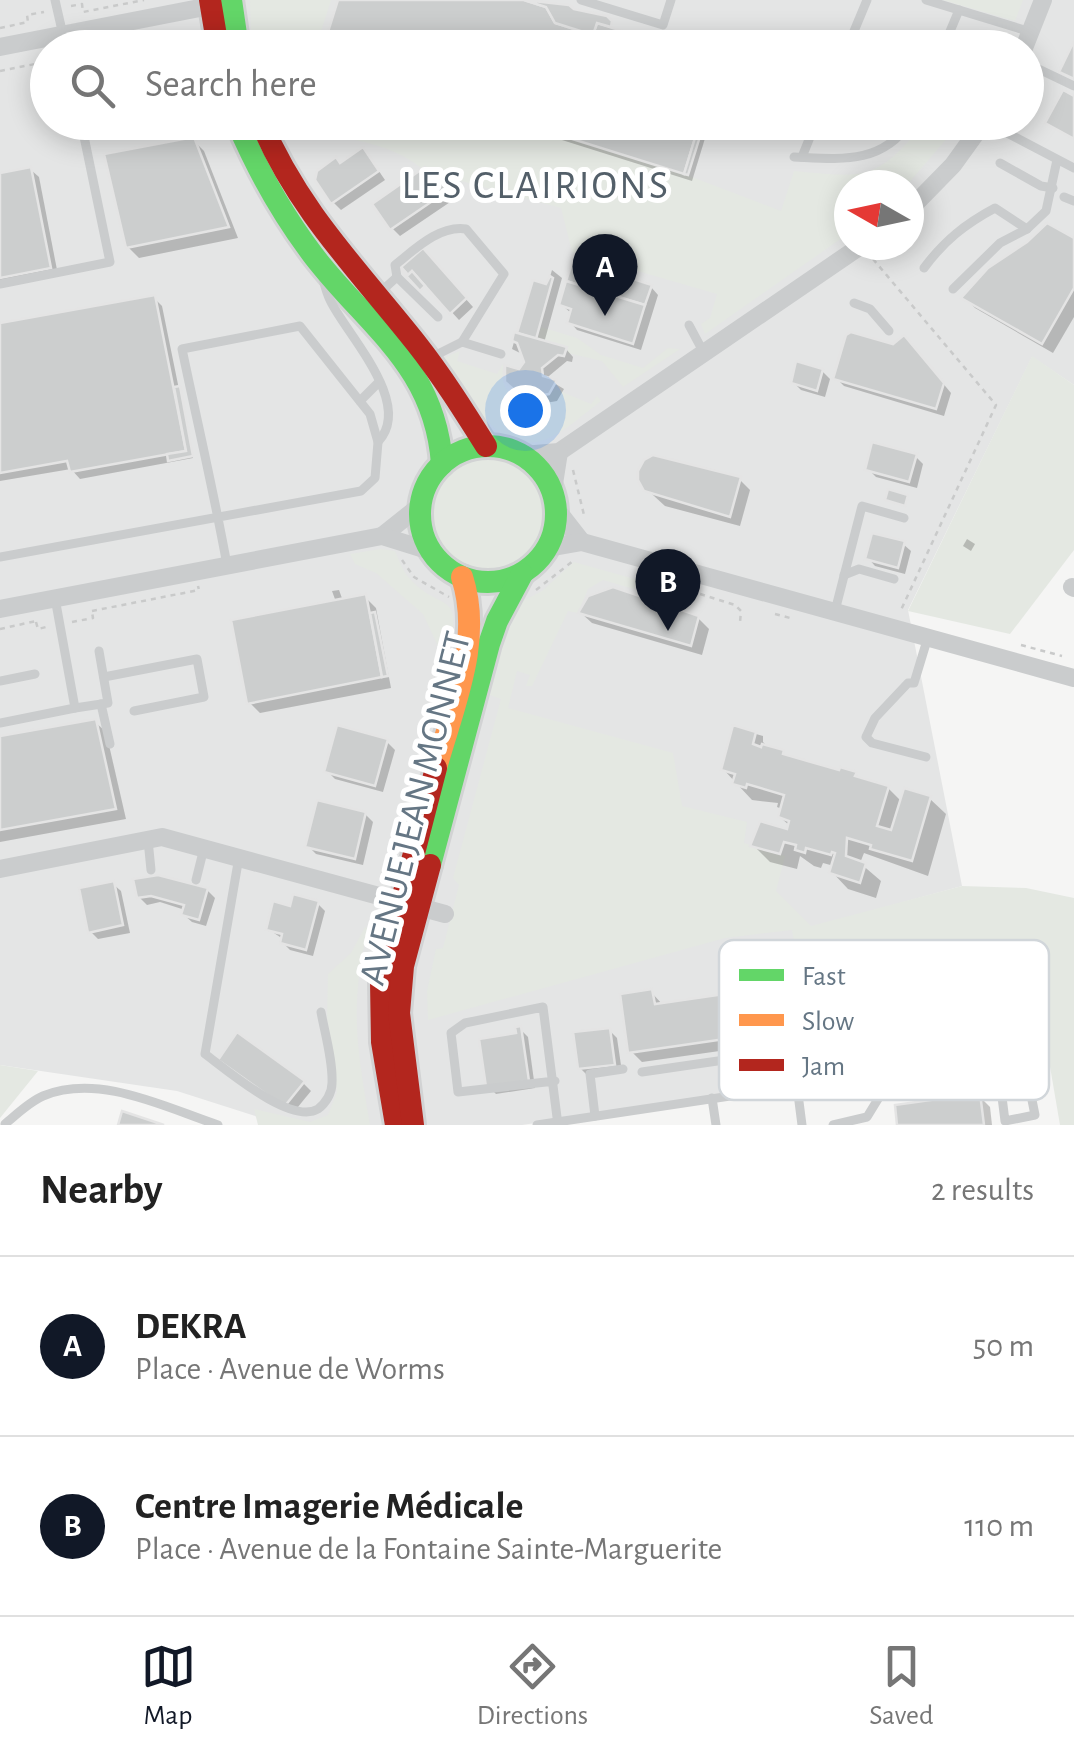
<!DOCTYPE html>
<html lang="en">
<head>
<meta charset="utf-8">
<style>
  :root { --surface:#fff; --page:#f2f2f2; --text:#222; --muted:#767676; --line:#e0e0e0; --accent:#111827 }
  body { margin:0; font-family:"Alegreya Sans",sans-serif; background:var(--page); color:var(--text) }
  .compass { position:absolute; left:834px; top:170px; width:90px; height:90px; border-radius:50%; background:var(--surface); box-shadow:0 5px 25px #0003; rotate:279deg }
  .you { position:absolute; left:525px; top:410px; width:35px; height:35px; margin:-25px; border:8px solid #fff; border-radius:50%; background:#1a73e8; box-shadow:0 0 0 15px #1a73e833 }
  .badge { display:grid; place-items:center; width:65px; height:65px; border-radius:50%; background:var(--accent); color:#fff; font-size:32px; font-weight:700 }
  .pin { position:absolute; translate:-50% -82px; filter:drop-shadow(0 2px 5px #0008) }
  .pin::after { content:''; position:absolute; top:52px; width:35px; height:30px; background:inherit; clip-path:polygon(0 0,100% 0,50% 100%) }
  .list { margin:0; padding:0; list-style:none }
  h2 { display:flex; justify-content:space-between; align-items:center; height:130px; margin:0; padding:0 40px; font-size:42px }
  h2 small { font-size:32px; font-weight:400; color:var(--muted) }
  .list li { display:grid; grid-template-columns:65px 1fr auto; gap:30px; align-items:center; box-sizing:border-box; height:180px; padding:0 40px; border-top:2px solid var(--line) }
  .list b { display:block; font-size:38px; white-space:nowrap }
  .list p { margin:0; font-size:32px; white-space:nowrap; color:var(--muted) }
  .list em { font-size:32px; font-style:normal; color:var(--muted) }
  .icon { flex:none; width:55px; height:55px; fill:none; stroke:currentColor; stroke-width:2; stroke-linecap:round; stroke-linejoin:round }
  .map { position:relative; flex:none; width:1074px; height:1125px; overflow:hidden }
  .search { position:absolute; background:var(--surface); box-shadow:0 5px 25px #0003; left:30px; right:30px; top:30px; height:110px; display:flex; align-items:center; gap:25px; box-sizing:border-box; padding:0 35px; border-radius:55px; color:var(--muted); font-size:38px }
  .sheet { height:490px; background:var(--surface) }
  nav { display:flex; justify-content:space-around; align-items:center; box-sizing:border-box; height:140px; border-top:2px solid var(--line); background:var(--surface); font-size:28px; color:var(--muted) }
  nav a { display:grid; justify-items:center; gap:5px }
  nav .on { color:var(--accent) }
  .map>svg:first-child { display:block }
  .built { fill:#e4e5e5; fill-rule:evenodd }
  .green { fill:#e4e8e2 }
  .shadow { fill:#0003 }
  .building { fill:#cccece; stroke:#e4e4e4; stroke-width:2.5 }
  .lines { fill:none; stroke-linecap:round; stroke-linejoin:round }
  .fast-casing { stroke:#d2d3d4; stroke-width:28 }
  .slow-casing { stroke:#d2d3d4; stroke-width:28 }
  .jam-casing { stroke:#d2d3d4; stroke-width:28 }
  .path { stroke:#c9caca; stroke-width:2.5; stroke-dasharray:5 5; stroke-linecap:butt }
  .lane { stroke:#cacccd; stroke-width:9 }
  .street { stroke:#cacccd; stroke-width:18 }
  .fast { stroke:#63d668; stroke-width:22 }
  .slow { stroke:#ff974d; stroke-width:22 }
  .jam { stroke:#b3261e; stroke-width:22 }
  .labels { text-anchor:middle; stroke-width:10; stroke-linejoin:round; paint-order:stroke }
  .street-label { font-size:38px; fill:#657684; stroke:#fff }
  .neighbourhood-label { font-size:40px; letter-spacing:2.5px; fill:#535f69; stroke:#fff }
  .key { fill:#fff; stroke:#d1d6da; stroke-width:2.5 }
  .key-label { font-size:28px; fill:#657684 }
</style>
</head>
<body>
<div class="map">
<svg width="1074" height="1125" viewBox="0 0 1074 1125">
  <rect width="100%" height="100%" fill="#f5f5f4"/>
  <!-- built -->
  <path class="built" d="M0 0H1074V385L1032 357 908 610 962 886 812 927 833 1080 522 1125H283L177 1091 0 1065ZM48 48H1026V122H48ZM849 185H909V245H849Z"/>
  <!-- green -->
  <g class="green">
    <polygon points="250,0 331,0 316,47 260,47 257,39 251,35"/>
    <polygon points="943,0 1023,0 1015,21"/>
    <path d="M279 123H518L684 174 781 211 794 171C868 178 875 181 925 123H960L907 185H849V233L705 334 701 324 710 318 717 294 572 252 561 208 446 177 436 184C407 142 340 137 293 130L283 133Z"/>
    <polygon points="541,327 577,338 601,355 643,368 668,348 680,349 623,387 602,361 568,353 567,347 538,339"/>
    <path d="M460 351 457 361 497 374 503 364C503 370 502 375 503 381 509 406 542 408 555 389L591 404 597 396 601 401C585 413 567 430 549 438 498 461 465 390 443 358Z"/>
    <polygon points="1032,356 1074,385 1074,550 1010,634 908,611"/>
    <circle cx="489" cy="515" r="57"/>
    <path d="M380 549 395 551C399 560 403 572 410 579 441 613 463 588 449 652L438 646 423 614 376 573 355 564 350 554Z"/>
    <polygon points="574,562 638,580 634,589 603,580 588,589 578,613 568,611 532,686 526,686 530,675 517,671 508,708 673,753 682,806 747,822 744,843 785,856 776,891 811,926 962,886 1026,888 1074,898 1074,1125 1060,1125 1042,1020 1010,1027 1012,1054 952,1060 948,1037 814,1058 792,930 725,938 428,1020 427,991 436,949 443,948 459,885 453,878 501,699 490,695 505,637 523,601 542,591"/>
    <path d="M365 927 368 928C349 1007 357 1047 370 1125H258L254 1109 310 1122 328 1115 337 1092 327 1017 328 974 351 953Z"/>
    <polygon points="0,1065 38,1071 0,1118"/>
  </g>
  <!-- shadow -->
  <g class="shadow">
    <polygon points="886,41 903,48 883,48"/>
    <polygon points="505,122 710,122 692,181"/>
    <polygon points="193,140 204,151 238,238 139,258 128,247"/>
    <polygon points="370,158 385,180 341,210 333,202 340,166"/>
    <polygon points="31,170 39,177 58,275 0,287 0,176"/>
    <polygon points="425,171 438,186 446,180 459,196 400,236 392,228"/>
    <polygon points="1074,241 1074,317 1053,353 975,308 965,298"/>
    <polygon points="430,259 473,307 459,320 418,275 414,278 423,291 405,267"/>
    <polygon points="552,270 562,278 544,343 566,349 573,357 572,362 567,361 549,376 549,380 564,389 557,401 534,405 516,389 520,372 527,363 524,355 512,349 516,335 547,287"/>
    <polygon points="651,287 658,295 641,350 577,330 570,322 572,314 562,305"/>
    <polygon points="154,298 162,306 193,458 80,479 71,469 0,481 0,326"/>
    <polygon points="912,346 951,393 944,416 844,386 836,378 893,347"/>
    <polygon points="822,371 830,379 825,397 801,390 793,382"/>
    <polygon points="915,456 923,464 917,488 876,477 868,469"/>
    <polygon points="739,479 750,490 740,526 665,506 642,485"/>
    <polygon points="967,539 975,544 971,551 963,546"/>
    <polygon points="903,544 911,551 905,574 875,566 868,558"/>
    <polygon points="613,589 698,618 709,629 702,655 592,623 581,613"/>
    <polygon points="339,590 343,601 365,597 376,608 391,688 260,713 249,702 336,602 332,591"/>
    <polygon points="95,722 106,732 126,819 0,842 0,739"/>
    <polygon points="735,728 763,736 763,742 770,749 788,758 841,773 855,774 862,780 888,788 902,802 929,798 946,814 928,876 864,853 860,863 881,881 876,898 848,889 832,872 834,866 823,863 821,868 814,866 800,856 797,869 770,862 753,845 789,832 791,827 780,817 782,809 777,807 778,803 752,800 723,769"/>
    <polygon points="387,742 395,750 383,792 335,779 327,771"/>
    <polygon points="365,814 373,822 363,865 316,854 308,846"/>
    <polygon points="136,881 207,890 215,898 206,926 192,922 184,915 185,910 160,902 147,905 139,897"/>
    <polygon points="113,884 121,891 130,933 98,939 90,931"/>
    <polygon points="317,903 325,911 313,956 290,950 282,942 283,939 268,929 292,909"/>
    <polygon points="651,992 663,1005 744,994 755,1005 762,1045 642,1062 631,1051"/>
    <polygon points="520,1029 528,1037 535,1088 496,1094 488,1086"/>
    <polygon points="609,1030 617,1038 622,1072 588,1076 580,1068"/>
    <polygon points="222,1059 303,1083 311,1091 293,1113"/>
    <polygon points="979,1096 990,1107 992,1125 900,1125"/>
  </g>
  <!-- building -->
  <g class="building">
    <polygon points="338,0 524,0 546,7 555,23 593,35 597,23 676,48 323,48"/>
    <polygon points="524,0 569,5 574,9 607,16 612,21 611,27 597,23 593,35 555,23 546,7"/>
    <polygon points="1074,41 1074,79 1059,72"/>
    <polygon points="1063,90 1074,96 1074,139 1045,123"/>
    <polygon points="518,122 700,122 684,174"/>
    <polygon points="698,128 702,130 688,175 684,174"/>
    <polygon points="194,137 229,227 126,248 104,154"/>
    <polygon points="363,147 379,171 331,204 315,180 317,171 336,157 340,163"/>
    <polygon points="31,167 51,268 0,278 0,173"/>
    <polygon points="425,167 436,184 446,177 453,187 390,230 372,204"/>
    <polygon points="1047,223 1074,238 1074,288 1042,344 961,298 988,268 1027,242"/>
    <polygon points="423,248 467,298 450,314 412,271 408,275 401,267"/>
    <polygon points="573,260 652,285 645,305 566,281"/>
    <polygon points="401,267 408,275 412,271 425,286 420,291 399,268"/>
    <polygon points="550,276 553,278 536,339 517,333 533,280 546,284"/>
    <polygon points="566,281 645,305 633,344 567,323 571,309 559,305"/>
    <polygon points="155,295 186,451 70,472 67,461 0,473 0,323"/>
    <polygon points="514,332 567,347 564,356 558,355 542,368 543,376 557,380 549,394 524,398 505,382 505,365 519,369 524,362 517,343 512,341"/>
    <polygon points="851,332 893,344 904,335 944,383 936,409 833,379 846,335"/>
    <polygon points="796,361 823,369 817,391 791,383"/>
    <polygon points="180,386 193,456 168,461 167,454 186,451 174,387"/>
    <polygon points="872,442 917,454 909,482 865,470"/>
    <polygon points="653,455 741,477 730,517 644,491 638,480 638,471 644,460"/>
    <polygon points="888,489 908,495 905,506 885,500"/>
    <polygon points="872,533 905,541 898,568 865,559"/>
    <polygon points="613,587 699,616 691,646 578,613 588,596"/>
    <polygon points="366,594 382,677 247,704 231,620"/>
    <polygon points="375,612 388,676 382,677 370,613"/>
    <polygon points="96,719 116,809 0,830 0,736"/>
    <polygon points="337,725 388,739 375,786 324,772"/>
    <polygon points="733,725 756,732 753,744 761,747 762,744 784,750 783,754 839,770 840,767 857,772 855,776 889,786 877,826 891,830 904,788 931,796 912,861 870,849 871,845 847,838 846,856 866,863 860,883 829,873 835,853 832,852 831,855 806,848 805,853 795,850 796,845 784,842 780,854 750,846 760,821 787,829 789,821 778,817 784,795 747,784 746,788 732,784 735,774 721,770"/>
    <polygon points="317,800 366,812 355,859 305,847"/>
    <polygon points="158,875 208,888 199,920 181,915 184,905 151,896 137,898 133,879"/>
    <polygon points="114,881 123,925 88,933 79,888"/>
    <polygon points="293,894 319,901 306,950 280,943 282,934 266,930 273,901 290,906"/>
    <polygon points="652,989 655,1004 745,991 753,1035 628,1053 620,994"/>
    <polygon points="521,1026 529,1081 486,1087 479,1039 516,1033 515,1027"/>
    <polygon points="610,1028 615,1065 578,1069 573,1032"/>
    <polygon points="237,1032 305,1081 284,1107 218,1060"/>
    <polygon points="980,1093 984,1125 897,1125 895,1105"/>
    <polygon points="122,1111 164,1125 118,1125"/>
  </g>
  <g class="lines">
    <!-- fast casing -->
    <g class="fast-casing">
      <g id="fast">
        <polyline points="231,0 238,48"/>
        <path d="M237 122C257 169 282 214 313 255 368 327 435 365 442 464"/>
        <circle cx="488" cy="514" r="68"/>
        <polyline points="430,865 489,644 497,621 522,574"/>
      </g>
    </g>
    <!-- slow casing -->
    <g class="slow-casing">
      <path id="slow" d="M436 768C453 706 483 641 462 577"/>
    </g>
    <!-- jam casing -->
    <g class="jam-casing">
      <g id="jam">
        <polyline points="210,0 218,48"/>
        <path d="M261 122C297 209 359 271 416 343 442 376 464 411 486 446"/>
        <polyline points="396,1125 382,1042 381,981 436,768"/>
        <polyline points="413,1125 399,1013 403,966 430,865"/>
      </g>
    </g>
    <!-- path -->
    <g class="path">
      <polyline points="71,6 82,4 83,12 144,0"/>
      <polyline points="0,28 28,22 27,15 44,12"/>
      <polyline points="120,48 196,33"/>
      <polyline points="0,71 35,64 36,71 48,69"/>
      <polyline points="873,259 996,405 901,610"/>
      <polyline points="573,470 584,515"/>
      <polyline points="402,560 414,577 449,597"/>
      <polyline points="681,588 735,605 741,611 740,622"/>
      <polyline points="536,590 573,561"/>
      <polyline points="92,611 199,590 198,586"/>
      <polyline points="775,614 790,618"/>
      <polyline points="36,622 38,629 50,626"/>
      <polyline points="72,622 93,618 92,612"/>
      <polyline points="0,629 36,621"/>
      <polyline points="1021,645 1062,656"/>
    </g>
    <!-- lane -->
    <g class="lane">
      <polyline points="55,0 66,48"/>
      <polyline points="581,0 663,25 671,0"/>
      <polyline points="926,0 1031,32"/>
      <polyline points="847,48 867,0"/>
      <polyline points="943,48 959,10"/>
      <polyline points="1026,63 1074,86"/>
      <polyline points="986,122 1074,168"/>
      <path d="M794 157C839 159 882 165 910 122"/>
      <polyline points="802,157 816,122"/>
      <polyline points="1000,163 1041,186 1053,188"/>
      <polyline points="1064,197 1074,201"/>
      <path d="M924 268C944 241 965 224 995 208L1027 229"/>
      <path d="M397 277 395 265C414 250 439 225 466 229L504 274 462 342"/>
      <path d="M323 279C325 287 327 295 331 302 348 336 414 404 378 442"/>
      <polyline points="0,284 110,262 81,122"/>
      <polyline points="953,289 1000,243 1027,229 1046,211 1057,160"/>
      <polyline points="377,295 397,277 438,317"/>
      <polyline points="854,303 870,309 889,331"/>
      <polyline points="689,325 704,353"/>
      <polyline points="430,358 462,342 501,354"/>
      <polyline points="360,401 379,382"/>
      <path d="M0 557 361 491 375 478 378 442 370 414 300 326 182 349C197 421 214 493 227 565"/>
      <polyline points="844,575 859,569 894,579"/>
      <polyline points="835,611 862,506 904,518"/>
      <polyline points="104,677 197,659 204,697 134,711"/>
      <polyline points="0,681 35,674"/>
      <polyline points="101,704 110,744"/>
      <polyline points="75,708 108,703 99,651"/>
      <polyline points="0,723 75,708 55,598"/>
      <polyline points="926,757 872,743 866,737 875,718 908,683 914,683 928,637"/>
      <polyline points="148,840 151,870"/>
      <path d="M239 857 205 1054C228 1071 291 1125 318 1109 326 1103 332 1093 332 1083 333 1061 325 1034 321 1012"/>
      <polyline points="196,880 204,848"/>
      <polyline points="767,979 779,1052 797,1086 802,1125"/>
      <polyline points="642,1072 779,1052"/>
      <polyline points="555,1081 458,1092 451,1033 465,1023 543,1007 558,1125"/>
      <polyline points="712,1098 716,1125"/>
      <polyline points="595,1116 590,1074 623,1069"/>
      <path d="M5 1124C16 1115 29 1102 43 1096 99 1073 164 1107 218 1125"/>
      <polyline points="537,1125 797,1086"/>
      <polyline points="833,1125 867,1117 886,1086 1024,1060 1035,1115 1005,1121 1000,1081"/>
    </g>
    <!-- street -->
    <g class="street">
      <polyline points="0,47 210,6"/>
      <polyline points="1024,48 1043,0"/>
      <polyline points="909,210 953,165 984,122"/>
      <polyline points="523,455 559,452 862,245"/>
      <polyline points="553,490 559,452"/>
      <polyline points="557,510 582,542"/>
      <polyline points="382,536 421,505"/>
      <polyline points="548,548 582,542 1074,678"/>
      <polyline points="1072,587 1074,588"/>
      <polyline points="0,609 382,536 430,551"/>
      <polyline points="0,869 162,837 445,914"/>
    </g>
    <!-- fast -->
    <use href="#fast" class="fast"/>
    <!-- slow -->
    <use href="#slow" class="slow"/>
    <!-- jam -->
    <use href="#jam" class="jam"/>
  </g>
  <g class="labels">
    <!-- street labels -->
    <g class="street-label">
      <text transform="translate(414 808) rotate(-76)" y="13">AVENUE JEAN MONNET</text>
    </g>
    <!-- neighbourhood labels -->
    <g class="neighbourhood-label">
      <text x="536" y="198">LES CLAIRIONS</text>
    </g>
  </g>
  <!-- legend -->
  <rect x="719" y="940" width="330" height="160" rx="15" class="key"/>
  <rect x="739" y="969" width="45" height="12" fill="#63d668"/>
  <rect x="739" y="1014" width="45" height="12" fill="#ff974d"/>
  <rect x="739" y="1059" width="45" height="12" fill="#b3261e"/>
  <g class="key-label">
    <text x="802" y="985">Fast</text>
    <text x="802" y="1030">Slow</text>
    <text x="802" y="1075">Jam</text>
  </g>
</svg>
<svg class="compass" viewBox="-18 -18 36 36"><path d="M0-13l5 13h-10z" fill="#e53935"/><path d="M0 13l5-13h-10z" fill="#767676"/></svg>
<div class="you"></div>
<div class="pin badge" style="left:605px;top:316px">A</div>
<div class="pin badge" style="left:668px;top:631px">B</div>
<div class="search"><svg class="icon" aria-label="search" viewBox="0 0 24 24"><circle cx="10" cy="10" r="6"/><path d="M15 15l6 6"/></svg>Search here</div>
</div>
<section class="sheet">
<h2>Nearby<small>2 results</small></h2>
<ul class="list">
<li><span class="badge">A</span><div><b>DEKRA</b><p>Place · Avenue de Worms</p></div><em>50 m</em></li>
<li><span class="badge">B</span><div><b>Centre Imagerie Médicale</b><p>Place · Avenue de la Fontaine Sainte-Marguerite</p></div><em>110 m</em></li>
</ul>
</section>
<nav>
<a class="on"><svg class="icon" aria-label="map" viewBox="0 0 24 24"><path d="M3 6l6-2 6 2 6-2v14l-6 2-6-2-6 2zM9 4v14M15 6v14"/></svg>Map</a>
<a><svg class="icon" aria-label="directions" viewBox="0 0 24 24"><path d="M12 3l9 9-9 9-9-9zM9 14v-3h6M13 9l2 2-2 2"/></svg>Directions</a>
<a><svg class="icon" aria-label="saved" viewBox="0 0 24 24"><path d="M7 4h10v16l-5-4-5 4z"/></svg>Saved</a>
</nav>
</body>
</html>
